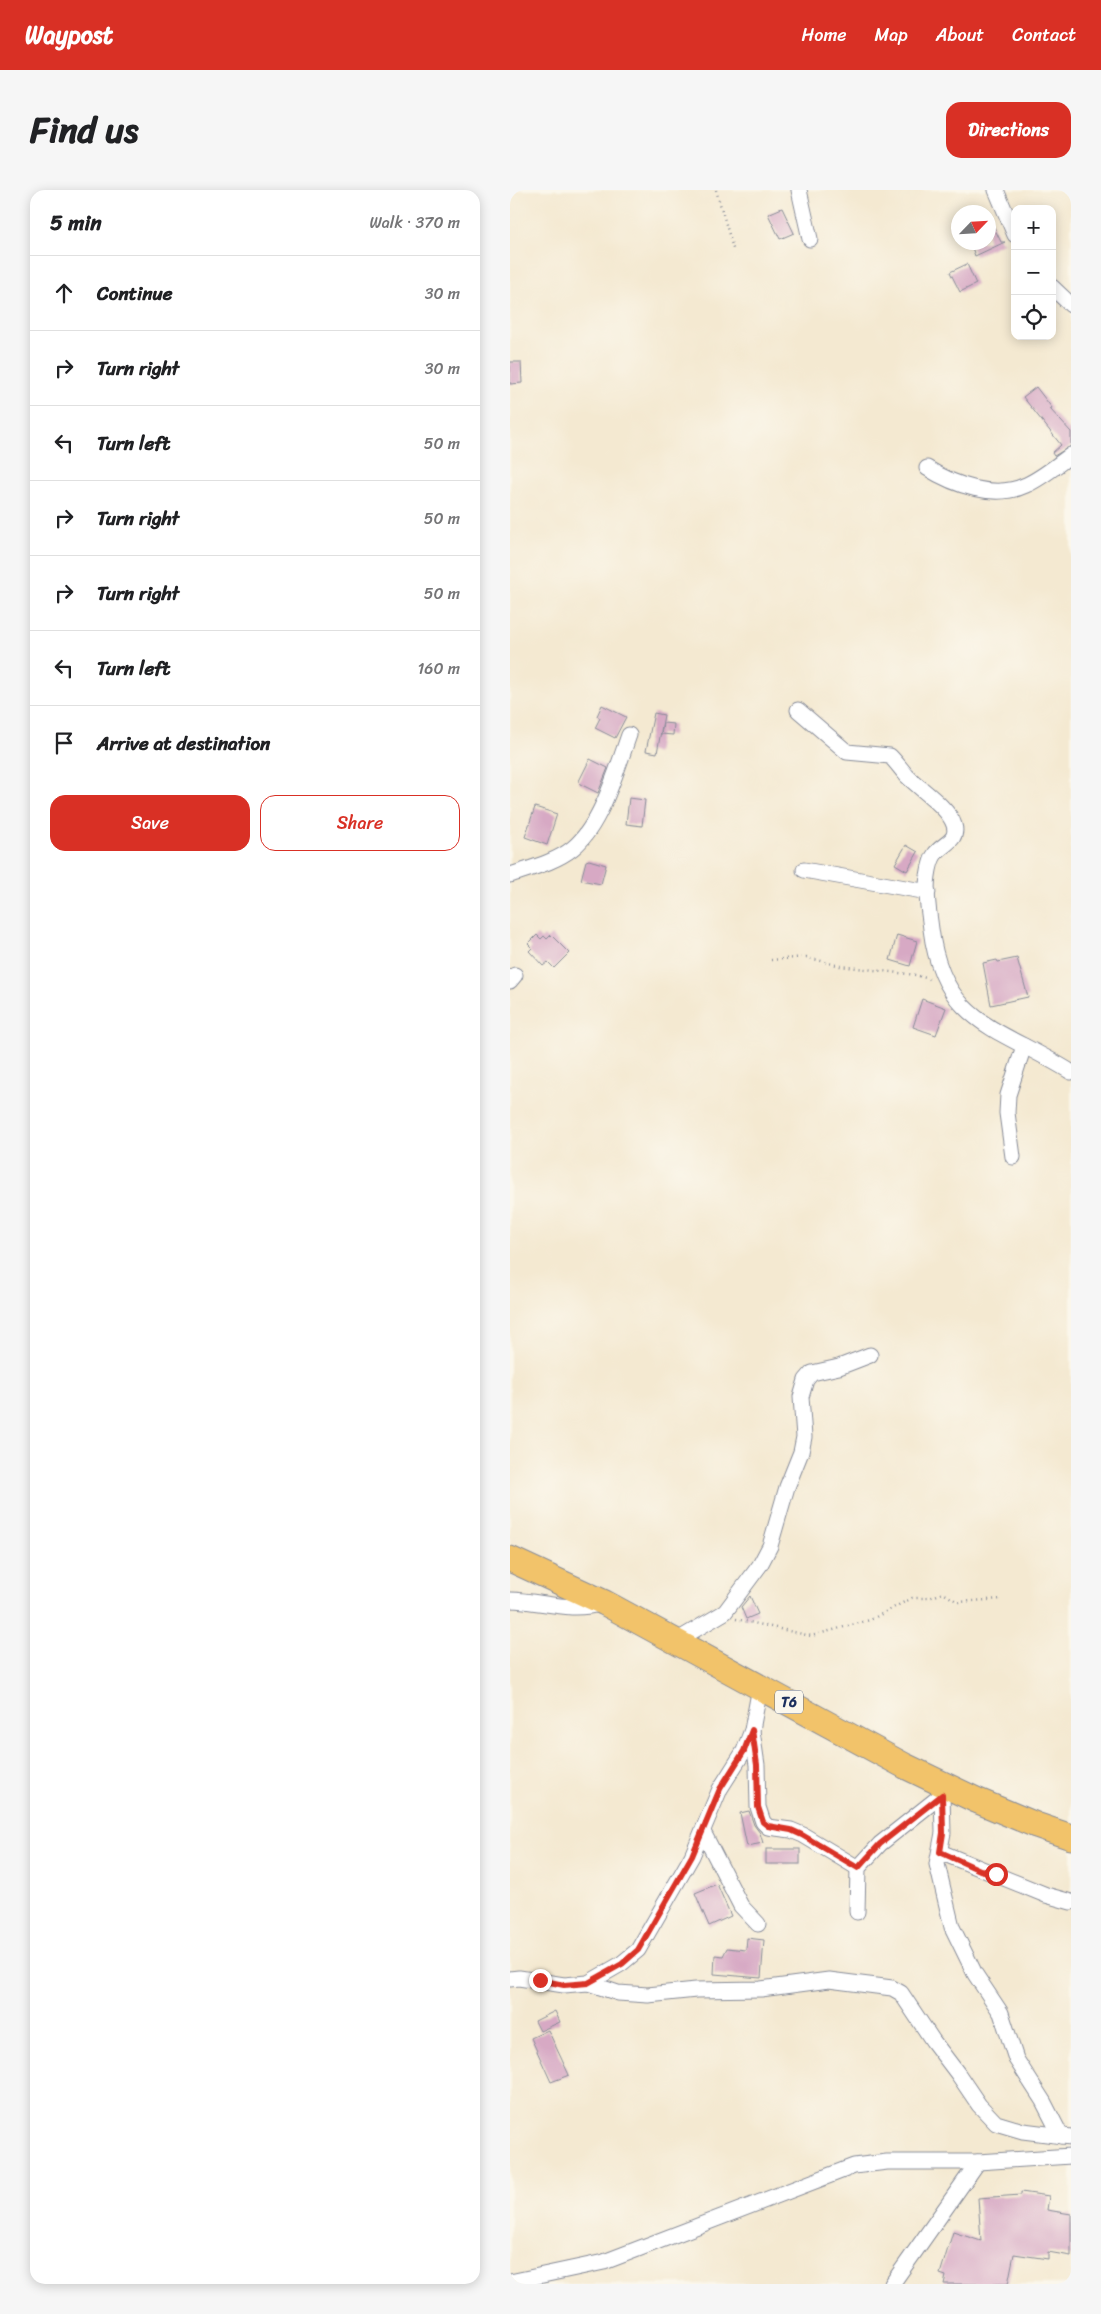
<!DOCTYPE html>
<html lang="en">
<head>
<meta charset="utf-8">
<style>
  :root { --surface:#fff; --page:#f6f6f6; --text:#202124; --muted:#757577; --line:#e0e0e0; --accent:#d93025 }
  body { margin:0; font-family:Sriracha,sans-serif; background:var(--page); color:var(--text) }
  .controls { position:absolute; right:15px; top:15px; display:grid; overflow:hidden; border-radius:10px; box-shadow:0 2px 12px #0003 }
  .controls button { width:45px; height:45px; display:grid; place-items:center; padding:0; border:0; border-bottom:1px solid var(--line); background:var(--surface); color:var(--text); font:25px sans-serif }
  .compass { position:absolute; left:441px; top:15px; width:45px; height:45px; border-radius:50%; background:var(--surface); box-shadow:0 2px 12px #0003; rotate:65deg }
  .stop { position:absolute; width:15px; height:15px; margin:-11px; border:4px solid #d93025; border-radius:50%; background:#fff }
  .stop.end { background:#d93025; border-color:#fff; box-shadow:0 1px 5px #0008 }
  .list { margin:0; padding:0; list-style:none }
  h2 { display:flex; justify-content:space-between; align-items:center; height:65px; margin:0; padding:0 20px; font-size:21px }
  h2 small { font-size:16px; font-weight:400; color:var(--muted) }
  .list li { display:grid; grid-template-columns:32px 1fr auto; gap:15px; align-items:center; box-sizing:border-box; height:75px; padding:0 20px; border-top:1px solid var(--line) }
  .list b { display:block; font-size:19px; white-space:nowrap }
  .list em { font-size:16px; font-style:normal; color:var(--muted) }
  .actions { display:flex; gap:10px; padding:15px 20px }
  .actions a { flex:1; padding:11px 0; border:1px solid var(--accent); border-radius:15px; text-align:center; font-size:18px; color:var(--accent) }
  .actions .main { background:var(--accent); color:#fff }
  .icon { flex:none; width:28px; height:28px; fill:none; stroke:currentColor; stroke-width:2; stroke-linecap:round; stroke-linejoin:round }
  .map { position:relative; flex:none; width:561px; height:2094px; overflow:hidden; border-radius:15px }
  header { display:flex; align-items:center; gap:30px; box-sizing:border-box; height:70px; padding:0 25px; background:var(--accent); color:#fff }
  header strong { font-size:24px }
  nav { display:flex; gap:28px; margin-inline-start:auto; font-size:18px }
  .intro { display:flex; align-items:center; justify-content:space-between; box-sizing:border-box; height:120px; padding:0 30px }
  h1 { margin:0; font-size:35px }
  .button { padding:12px 22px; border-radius:15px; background:var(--accent); color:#fff; font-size:18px; font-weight:700 }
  main { display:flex; gap:30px; padding:0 30px }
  aside { flex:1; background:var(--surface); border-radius:15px; box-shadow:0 2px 12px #0003 }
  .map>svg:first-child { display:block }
  .building { fill:#d7a9c4 }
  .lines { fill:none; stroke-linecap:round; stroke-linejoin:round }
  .minor-casing { stroke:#888c98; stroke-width:17 }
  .trunk-casing { stroke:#888c98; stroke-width:27 }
  .path { stroke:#888c98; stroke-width:2.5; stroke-dasharray:1 4; stroke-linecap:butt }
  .minor { stroke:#fff; stroke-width:15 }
  .trunk { stroke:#f2c36a; stroke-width:25 }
  .route { stroke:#d93025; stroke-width:6 }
  .labels { text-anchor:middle; stroke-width:4; stroke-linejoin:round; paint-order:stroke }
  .shield { fill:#fbf7ec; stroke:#5e6b89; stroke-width:1 }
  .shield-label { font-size:14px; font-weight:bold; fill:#1b2f5e }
</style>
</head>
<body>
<header>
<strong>Waypost</strong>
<nav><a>Home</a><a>Map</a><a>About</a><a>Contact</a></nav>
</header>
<div class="intro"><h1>Find us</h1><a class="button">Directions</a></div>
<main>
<aside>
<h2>5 min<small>Walk · 370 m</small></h2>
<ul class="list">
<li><svg class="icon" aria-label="ahead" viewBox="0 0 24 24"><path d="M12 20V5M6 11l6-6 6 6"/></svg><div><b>Continue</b></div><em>30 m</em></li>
<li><svg class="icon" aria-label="right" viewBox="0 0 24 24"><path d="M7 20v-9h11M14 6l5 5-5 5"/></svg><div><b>Turn right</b></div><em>30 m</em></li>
<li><svg class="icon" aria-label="left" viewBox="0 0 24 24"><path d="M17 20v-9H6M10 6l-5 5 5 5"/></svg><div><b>Turn left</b></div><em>50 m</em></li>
<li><svg class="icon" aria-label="right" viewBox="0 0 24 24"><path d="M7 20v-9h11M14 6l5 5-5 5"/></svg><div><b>Turn right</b></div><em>50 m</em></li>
<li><svg class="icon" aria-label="right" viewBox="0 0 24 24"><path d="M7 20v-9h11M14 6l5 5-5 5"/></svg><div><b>Turn right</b></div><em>50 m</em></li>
<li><svg class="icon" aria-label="left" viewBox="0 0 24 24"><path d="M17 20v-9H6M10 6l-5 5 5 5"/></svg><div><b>Turn left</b></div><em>160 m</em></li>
<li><svg class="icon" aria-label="arrive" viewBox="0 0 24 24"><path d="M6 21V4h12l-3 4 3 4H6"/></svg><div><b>Arrive at destination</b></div></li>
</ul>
<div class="actions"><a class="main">Save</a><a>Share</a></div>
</aside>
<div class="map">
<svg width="561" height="2094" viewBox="0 0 561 2094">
  <rect width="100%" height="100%" fill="#fbf7ec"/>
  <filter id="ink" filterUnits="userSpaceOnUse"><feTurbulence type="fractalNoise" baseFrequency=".02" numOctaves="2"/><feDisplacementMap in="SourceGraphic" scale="10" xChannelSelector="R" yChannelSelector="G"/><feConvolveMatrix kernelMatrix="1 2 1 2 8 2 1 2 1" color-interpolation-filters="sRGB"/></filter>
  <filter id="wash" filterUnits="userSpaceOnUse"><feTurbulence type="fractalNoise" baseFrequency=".0096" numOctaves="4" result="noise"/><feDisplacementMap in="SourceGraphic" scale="20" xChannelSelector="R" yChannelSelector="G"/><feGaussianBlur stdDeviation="1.12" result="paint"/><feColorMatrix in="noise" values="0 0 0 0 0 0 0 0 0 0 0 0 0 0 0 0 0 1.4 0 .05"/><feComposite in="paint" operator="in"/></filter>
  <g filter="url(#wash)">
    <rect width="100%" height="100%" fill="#f4e9d1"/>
    <g id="blocks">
      <!-- building -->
      <g class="building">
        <polygon points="272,18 284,43 270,49 258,24"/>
        <polygon points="478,25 491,52 495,52 465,66 460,52 478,52"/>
        <polygon points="457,74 466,94 450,102 440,82"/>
        <polygon points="0,172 11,172 12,193 0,194"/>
        <polygon points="526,197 542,218 540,219 561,242 561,256 544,266 542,263 551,255 513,207"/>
        <polygon points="92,515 116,527 105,548 85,538 90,528 87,526"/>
        <polygon points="144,523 154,525 147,563 136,561"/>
        <polygon points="153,533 164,534 163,545 151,544"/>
        <polygon points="80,569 98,578 88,603 70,594 69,591"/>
        <polygon points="119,608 135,610 132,636 116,634"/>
        <polygon points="25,617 47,624 37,655 15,647"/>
        <polygon points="396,655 408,662 397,681 385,674"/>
        <polygon points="79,670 96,675 91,694 71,690 76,671"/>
        <polygon points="27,745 31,749 34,746 37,749 41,745 59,763 44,778 38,772 33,776 19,761 22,758 18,754"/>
        <polygon points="387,745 407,751 400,776 380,770"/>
        <polygon points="507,768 518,807 481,815 473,773 487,770 488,772"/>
        <polygon points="412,809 436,818 426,845 403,837"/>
        <polygon points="240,1406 248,1424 236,1429 231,1417"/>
        <polygon points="239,1621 244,1635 250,1643 253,1653 237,1656 230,1623"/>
        <rect x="256" y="1659" width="34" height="15"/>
        <polygon points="207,1694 221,1726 199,1736 185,1703"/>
        <polygon points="237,1748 254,1750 251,1788 204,1784 205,1765 213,1766 217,1758 236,1760"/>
        <polygon points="45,1821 50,1832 30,1841 25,1831"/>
        <polygon points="38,1840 59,1885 41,1892 21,1848"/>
        <polygon points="511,2002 539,2006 537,2020 561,2024 561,2066 538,2062 538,2069 504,2064 498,2094 434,2094 436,2086 430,2084 443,2042 471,2051 468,2008 511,2005"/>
      </g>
    </g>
  </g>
  <g filter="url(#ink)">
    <use href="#blocks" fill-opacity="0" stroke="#888c98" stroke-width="1"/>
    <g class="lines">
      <!-- minor casing -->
      <g class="minor-casing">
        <g id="minor">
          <polyline points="289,0 300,49"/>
          <polyline points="486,0 505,45"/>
          <polyline points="542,97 561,115"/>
          <path d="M417 278C444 295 485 310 516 295 532 288 547 275 561 265"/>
          <path d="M288 520 337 562 380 566C386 572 391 579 397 586 410 599 439 618 444 635 449 651 432 654 425 664 421 669 419 679 418 686 415 703 419 722 421 739 433 835 491 838 561 882"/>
          <polyline points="294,680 418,702"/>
          <path d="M0 685C21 678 46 672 63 658 91 635 107 579 119 545"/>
          <polyline points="0,791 5,785"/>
          <polyline points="503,967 497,923 498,905 514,856"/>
          <path d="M0 1410C35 1411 57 1423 94 1413"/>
          <polyline points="166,1451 215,1422 250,1375 260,1356 277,1297 291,1262 294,1247 291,1207 296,1190 302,1183 329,1177 360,1165"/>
          <polyline points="242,1541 247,1575 248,1617 253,1632 258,1637 281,1640 293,1645 348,1678"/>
          <polyline points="432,1605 433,1643 427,1674 442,1737 465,1784 491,1823 506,1869 533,1911 551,1946"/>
          <polyline points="193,1642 231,1716 248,1734"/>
          <polyline points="430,1662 536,1705 561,1712"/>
          <polyline points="347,1722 348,1678 370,1654 438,1600"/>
          <polyline points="0,1789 9,1788 54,1795 78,1793 111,1774 128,1760 182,1666 210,1599 234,1561 242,1540 250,1497"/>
          <polyline points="78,1793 108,1803 138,1805 186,1800 251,1799 319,1790 382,1798 391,1803 423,1851 448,1884 469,1915 486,1933 513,1941 561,1947"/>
          <polyline points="0,2092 94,2072 344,1976 377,1972 468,1972 561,1966"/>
          <polyline points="382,2094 468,1972"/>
        </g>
      </g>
      <!-- trunk casing -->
      <g class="trunk-casing">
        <polyline id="trunk" points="0,1369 95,1413 395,1576 466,1610 526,1635 561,1647"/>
      </g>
      <!-- path -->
      <g class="path">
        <polyline points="206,0 224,62"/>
        <polyline points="261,770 296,767 330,776 406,785 419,789"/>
        <polyline points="226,1429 301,1446 360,1430 402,1408 419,1408 433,1403 448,1412 491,1409"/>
      </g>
      <!-- minor -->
      <use href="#minor" class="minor"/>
      <!-- trunk -->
      <use href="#trunk" class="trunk"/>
    </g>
  </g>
  <g class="lines" filter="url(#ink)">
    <!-- route -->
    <polyline class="route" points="30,1790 54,1795 78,1793 112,1774 128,1760 182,1666 210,1599 234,1561 242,1540 247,1575 248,1617 253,1632 258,1636 281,1640 292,1645 348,1678 370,1654 432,1605 433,1643 430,1662 470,1680 486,1684"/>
  </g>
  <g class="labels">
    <!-- shield labels -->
    <rect class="shield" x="265" y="1500.5" width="28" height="23" rx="4"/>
    <g class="shield-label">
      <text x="279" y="1517">T6</text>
    </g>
  </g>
</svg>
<div class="controls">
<button>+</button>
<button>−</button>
<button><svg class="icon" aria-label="locate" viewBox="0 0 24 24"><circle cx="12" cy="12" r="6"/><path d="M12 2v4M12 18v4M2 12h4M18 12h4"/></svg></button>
</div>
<svg class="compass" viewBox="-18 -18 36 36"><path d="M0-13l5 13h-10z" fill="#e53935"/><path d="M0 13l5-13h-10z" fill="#757577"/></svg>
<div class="stop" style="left:486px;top:1684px"></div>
<div class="stop end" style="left:30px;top:1790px"></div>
</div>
</main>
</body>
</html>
